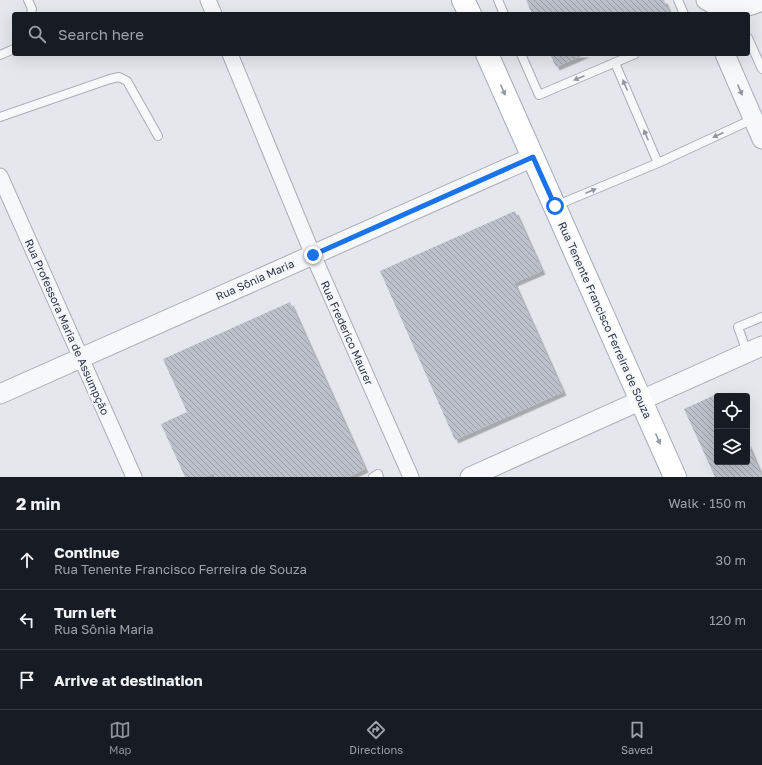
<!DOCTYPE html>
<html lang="en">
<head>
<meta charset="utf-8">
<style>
  :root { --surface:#171b24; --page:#242831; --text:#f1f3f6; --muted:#9ea1a6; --line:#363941; --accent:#8c9099 }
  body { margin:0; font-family:"Golos Text",sans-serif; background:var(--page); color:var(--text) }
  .controls { position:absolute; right:12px; bottom:12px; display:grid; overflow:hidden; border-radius:4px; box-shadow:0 4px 16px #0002 }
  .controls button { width:36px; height:36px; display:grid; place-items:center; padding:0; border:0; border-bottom:1px solid var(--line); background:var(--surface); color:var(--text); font:20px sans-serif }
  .stop { position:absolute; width:12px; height:12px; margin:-9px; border:3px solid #1a73e8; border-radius:50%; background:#fff }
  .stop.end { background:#1a73e8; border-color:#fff; box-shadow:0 1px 4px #0008 }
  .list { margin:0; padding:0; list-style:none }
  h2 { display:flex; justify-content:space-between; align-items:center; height:52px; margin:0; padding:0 16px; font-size:17px }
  h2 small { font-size:13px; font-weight:400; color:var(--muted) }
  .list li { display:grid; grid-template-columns:26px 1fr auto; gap:12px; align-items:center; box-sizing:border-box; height:60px; padding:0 16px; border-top:1px solid var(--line) }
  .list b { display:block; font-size:15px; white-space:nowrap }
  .list p { margin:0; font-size:13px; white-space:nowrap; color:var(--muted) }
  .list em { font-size:13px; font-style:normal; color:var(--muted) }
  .icon { flex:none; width:22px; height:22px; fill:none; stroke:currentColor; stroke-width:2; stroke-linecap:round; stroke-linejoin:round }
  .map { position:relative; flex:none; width:762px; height:477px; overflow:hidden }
  .search { position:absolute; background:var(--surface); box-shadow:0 4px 16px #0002; left:12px; right:12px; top:12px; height:44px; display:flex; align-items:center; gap:10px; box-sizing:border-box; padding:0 14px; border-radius:4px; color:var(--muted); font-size:15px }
  .sheet { height:232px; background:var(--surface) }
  nav { display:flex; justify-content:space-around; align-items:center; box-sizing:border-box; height:56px; border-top:1px solid var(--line); background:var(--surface); font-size:11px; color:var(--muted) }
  nav a { display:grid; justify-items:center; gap:2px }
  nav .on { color:var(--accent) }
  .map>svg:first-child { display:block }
  .building { fill:url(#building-back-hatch); filter:url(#shadow) }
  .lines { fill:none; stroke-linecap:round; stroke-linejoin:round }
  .service-casing { stroke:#a9aeb7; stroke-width:10 }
  .minor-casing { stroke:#a9aeb7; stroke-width:17 }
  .tertiary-casing { stroke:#a9aeb7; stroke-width:21 }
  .primary-casing { stroke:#a3abb8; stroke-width:24 }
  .service { stroke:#f7f8fa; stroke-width:8 }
  .minor { stroke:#f7f8fa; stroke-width:15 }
  .tertiary { stroke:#f7f8fa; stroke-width:19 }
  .primary { stroke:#fff; stroke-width:22 }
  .oneway { fill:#9196a0 }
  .oneway2 { fill:#959aa2 }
  .route { stroke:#1a73e8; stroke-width:5 }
  .labels { text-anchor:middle; stroke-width:3.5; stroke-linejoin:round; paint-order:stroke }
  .street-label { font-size:11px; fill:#2b3445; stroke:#f4f6f9 }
</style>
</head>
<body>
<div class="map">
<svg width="762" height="477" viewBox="0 0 762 477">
  <defs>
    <pattern id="building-back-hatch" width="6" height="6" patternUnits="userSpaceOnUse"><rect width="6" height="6" fill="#bbc0ca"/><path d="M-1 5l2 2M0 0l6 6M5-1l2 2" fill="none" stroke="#989da6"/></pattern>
    <filter id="shadow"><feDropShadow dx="3.5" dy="3.5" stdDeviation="0" flood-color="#0004"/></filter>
  </defs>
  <rect width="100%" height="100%" fill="#e4e7ec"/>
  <!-- building -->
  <g class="building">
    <polygon points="526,0 664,0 670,14 532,14"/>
    <polygon points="550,54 586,54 556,67"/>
    <polygon points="515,211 542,271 514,283 563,392 455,440 380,271"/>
    <polygon points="290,302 365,469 348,477 215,477 214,473 205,477 185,477 161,424 187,412 163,359"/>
    <polygon points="717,394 717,462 747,462 747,442 762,477 715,477 684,409"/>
  </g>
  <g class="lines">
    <!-- service casing -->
    <g class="service-casing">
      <g id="service">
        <polyline points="28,0 32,9 31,14"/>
        <polyline points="498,0 504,14"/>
        <polyline points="678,0 684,14"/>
        <polyline points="748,38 762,69"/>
        <polyline points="521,54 539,95 635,54"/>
        <polyline points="0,55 14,49"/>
        <polyline points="615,63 658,163"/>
        <polyline points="0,117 110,79 119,77 127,81 158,136"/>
        <polyline points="555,206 658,163 753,119"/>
        <polyline points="747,352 738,327 762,317"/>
        <polyline points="373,477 378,474 379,477"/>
      </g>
    </g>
    <!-- minor casing -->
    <g class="minor-casing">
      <g id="minor">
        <polyline points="208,0 214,14"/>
        <polyline points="230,54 313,255 411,477"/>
        <polyline points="0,176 134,477"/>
      </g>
    </g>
    <!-- tertiary casing -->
    <g class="tertiary-casing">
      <g id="tertiary">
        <path d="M706 0C722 11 745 9 762 1"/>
        <polyline points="725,54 762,139"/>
        <polyline points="0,394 533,157"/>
        <polyline points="470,477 762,346"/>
      </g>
    </g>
    <!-- primary casing -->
    <g class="primary-casing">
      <g id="primary">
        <polyline points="463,0 470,14"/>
        <polyline points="487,54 675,477"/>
      </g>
    </g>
    <!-- service -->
    <use href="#service" class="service"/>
    <!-- minor -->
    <use href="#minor" class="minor"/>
    <!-- tertiary -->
    <use href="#tertiary" class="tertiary"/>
    <!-- primary -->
    <use href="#primary" class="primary"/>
  </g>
  <!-- one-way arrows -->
  <defs><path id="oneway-solid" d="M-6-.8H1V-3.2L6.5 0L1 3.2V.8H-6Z"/></defs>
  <g class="oneway">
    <use href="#oneway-solid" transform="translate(579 78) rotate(157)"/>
    <use href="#oneway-solid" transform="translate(625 85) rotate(-113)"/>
    <use href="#oneway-solid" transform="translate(740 90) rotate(66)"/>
    <use href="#oneway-solid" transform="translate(646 135) rotate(-113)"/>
    <use href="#oneway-solid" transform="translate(718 135) rotate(155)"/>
    <use href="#oneway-solid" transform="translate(591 191) rotate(-23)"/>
  </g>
  <g class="oneway2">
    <use href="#oneway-solid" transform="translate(503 90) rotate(66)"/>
    <use href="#oneway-solid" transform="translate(658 439) rotate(66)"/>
  </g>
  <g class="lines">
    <!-- route -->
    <polyline class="route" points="313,255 533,157 555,206"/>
  </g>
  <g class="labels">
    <!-- street labels -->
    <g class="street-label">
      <text transform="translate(255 280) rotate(-24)" y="4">Rua Sônia Maria</text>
      <text transform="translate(605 320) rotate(66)" y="4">Rua Tenente Francisco Ferreira de Souza</text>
      <text transform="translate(67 327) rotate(66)" y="4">Rua Professora Maria de Assumpção</text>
      <text transform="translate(347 333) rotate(66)" y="4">Rua Frederico Maurer</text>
    </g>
  </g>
</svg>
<div class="controls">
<button><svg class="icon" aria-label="locate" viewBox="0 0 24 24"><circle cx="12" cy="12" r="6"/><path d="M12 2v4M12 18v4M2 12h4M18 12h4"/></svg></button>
<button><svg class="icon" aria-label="layers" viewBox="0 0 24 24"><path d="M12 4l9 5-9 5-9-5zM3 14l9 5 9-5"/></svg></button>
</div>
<div class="stop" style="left:555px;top:206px"></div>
<div class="stop end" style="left:313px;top:255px"></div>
<div class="search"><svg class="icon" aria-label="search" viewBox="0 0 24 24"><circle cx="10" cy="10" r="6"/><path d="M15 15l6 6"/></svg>Search here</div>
</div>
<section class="sheet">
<h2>2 min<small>Walk · 150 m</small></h2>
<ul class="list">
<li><svg class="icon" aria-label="ahead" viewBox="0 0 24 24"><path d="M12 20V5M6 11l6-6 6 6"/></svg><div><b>Continue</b><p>Rua Tenente Francisco Ferreira de Souza</p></div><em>30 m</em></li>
<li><svg class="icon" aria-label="left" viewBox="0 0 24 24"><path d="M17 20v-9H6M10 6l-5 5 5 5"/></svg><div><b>Turn left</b><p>Rua Sônia Maria</p></div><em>120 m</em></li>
<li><svg class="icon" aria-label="arrive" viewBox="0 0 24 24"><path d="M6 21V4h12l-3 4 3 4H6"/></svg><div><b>Arrive at destination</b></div></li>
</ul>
</section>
<nav>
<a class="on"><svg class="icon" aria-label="map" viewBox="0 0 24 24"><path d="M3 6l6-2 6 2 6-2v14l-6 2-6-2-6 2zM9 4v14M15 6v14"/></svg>Map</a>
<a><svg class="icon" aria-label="directions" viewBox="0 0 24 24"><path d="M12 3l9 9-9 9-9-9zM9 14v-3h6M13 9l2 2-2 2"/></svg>Directions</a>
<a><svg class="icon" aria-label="saved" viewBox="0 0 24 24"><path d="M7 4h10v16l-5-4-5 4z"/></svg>Saved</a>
</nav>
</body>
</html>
